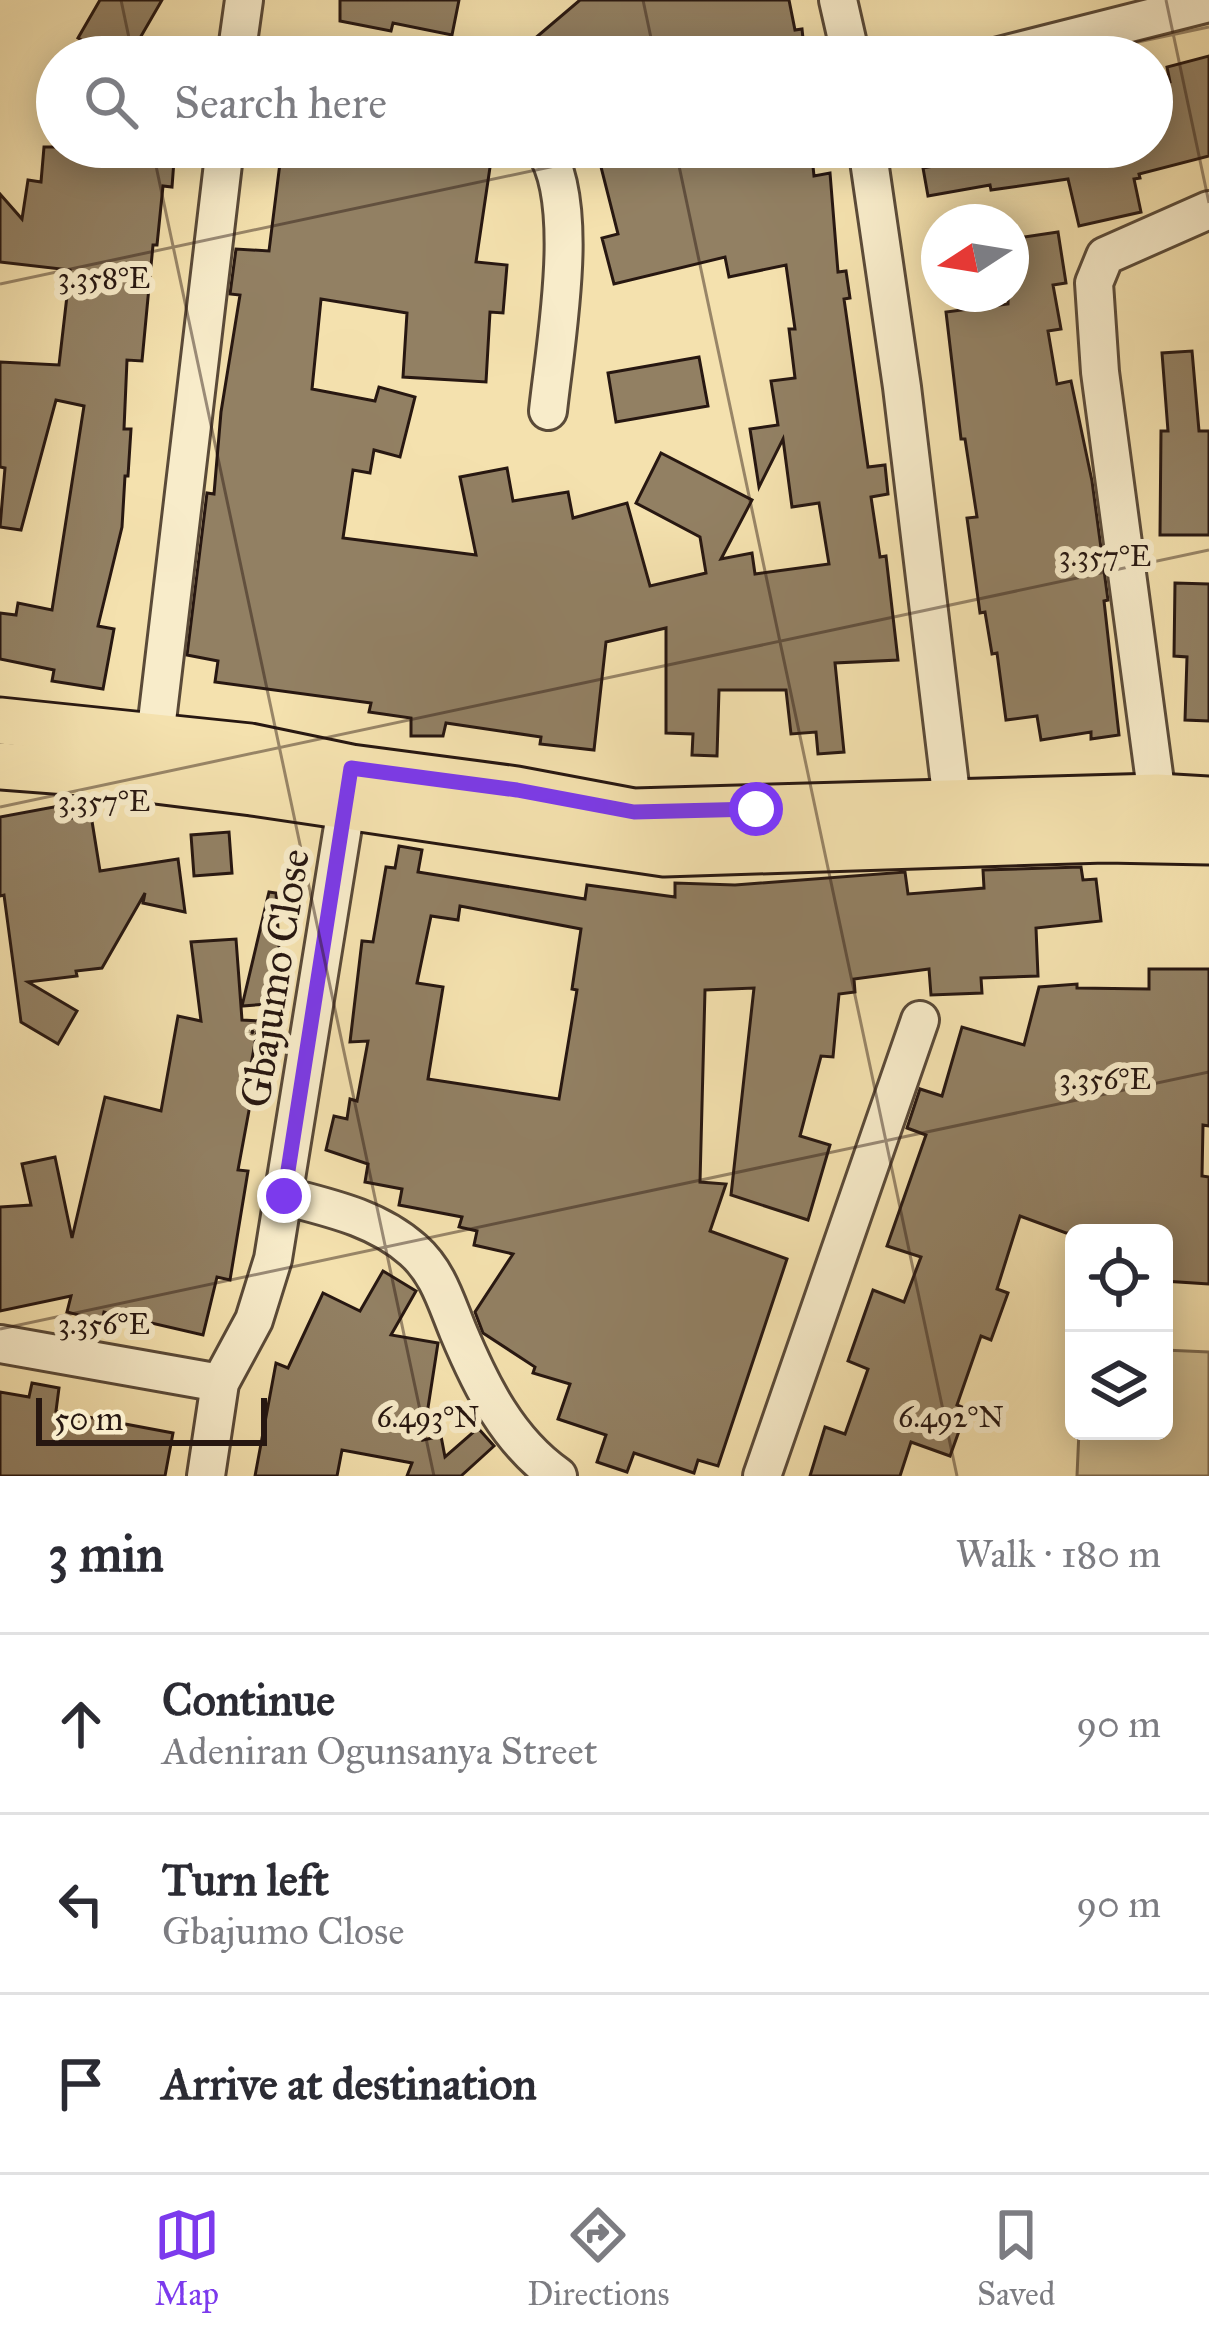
<!DOCTYPE html>
<html lang="en">
<head>
<meta charset="utf-8">
<style>
  :root { --surface:#fff; --page:#f2f2f3; --text:#2b2b33; --muted:#7c7c81; --line:#e1e1e2; --accent:#7c3aed }
  body { margin:0; font-family:"IM FELL Great Primer",serif; background:var(--page); color:var(--text) }
  .controls { position:absolute; right:36px; bottom:36px; display:grid; overflow:hidden; border-radius:18px; box-shadow:0 6px 30px #0003 }
  .controls button { width:108px; height:108px; display:grid; place-items:center; padding:0; border:0; border-bottom:3px solid var(--line); background:var(--surface); color:var(--text); font:60px sans-serif }
  .compass { position:absolute; left:921px; top:204px; width:108px; height:108px; border-radius:50%; background:var(--surface); box-shadow:0 6px 30px #0003; rotate:258deg }
  .scale { position:absolute; left:36px; bottom:30px; width:231px; box-sizing:border-box; padding-left:12px; border:6px solid #271711; border-top:0; font-size:33px; line-height:42px; white-space:nowrap; color:#271711; -webkit-text-stroke:9px #f8ecca; paint-order:stroke }
  .stop { position:absolute; width:36px; height:36px; margin:-27px; border:9px solid #7c3aed; border-radius:50%; background:#fff }
  .stop.end { background:#7c3aed; border-color:#fff; box-shadow:0 3px 12px #0008 }
  .list { margin:0; padding:0; list-style:none }
  h2 { display:flex; justify-content:space-between; align-items:center; height:156px; margin:0; padding:0 48px; font-size:51px }
  h2 small { font-size:39px; font-weight:400; color:var(--muted) }
  .list li { display:grid; grid-template-columns:78px 1fr auto; gap:36px; align-items:center; box-sizing:border-box; height:180px; padding:0 48px; border-top:3px solid var(--line) }
  .list b { display:block; font-size:45px; white-space:nowrap }
  .list p { margin:0; font-size:39px; white-space:nowrap; color:var(--muted) }
  .list em { font-size:39px; font-style:normal; color:var(--muted) }
  .icon { flex:none; width:66px; height:66px; fill:none; stroke:currentColor; stroke-width:2; stroke-linecap:round; stroke-linejoin:round }
  .map { position:relative; flex:none; width:1209px; height:1476px; overflow:hidden }
  .search { position:absolute; background:var(--surface); box-shadow:0 6px 30px #0003; left:36px; right:36px; top:36px; height:132px; display:flex; align-items:center; gap:30px; box-sizing:border-box; padding:0 42px; border-radius:66px; color:var(--muted); font-size:45px }
  .sheet { height:696px; background:var(--surface) }
  nav { display:flex; justify-content:space-around; align-items:center; box-sizing:border-box; height:168px; border-top:3px solid var(--line); background:var(--surface); font-size:33px; color:var(--muted) }
  nav a { display:grid; justify-items:center; gap:6px }
  nav .on { color:var(--accent) }
  .map>svg:first-child { display:block }
  .green { fill:#d1bf93; stroke:#7c6b52; stroke-width:3 }
  .building { fill:#928063; stroke:#271711; stroke-width:3; fill-rule:evenodd }
  .lines { fill:none; stroke-linecap:round; stroke-linejoin:round }
  .minor-casing { stroke:#5a4a38; stroke-width:42 }
  .major-casing { stroke:#271711; stroke-width:51 }
  .minor { stroke:#f8ecca; stroke-width:36 }
  .major { stroke:#f4e1ae; stroke-width:45 }
  .route { stroke:#7c3aed; stroke-width:15 }
  .ticks { fill:none; stroke:#271711; stroke-width:3; stroke-opacity:0.45 }
  .labels { text-anchor:middle; stroke-width:12; stroke-linejoin:round; paint-order:stroke }
  .street-label { font-size:42px; fill:#271711; stroke:#f8ecca }
  .ticks-label { font-size:30px; text-anchor:middle; fill:#271711; stroke:#f8ecca; stroke-width:12; stroke-linejoin:round; paint-order:stroke }
</style>
</head>
<body>
<div class="map">
<svg width="1209" height="1476" viewBox="0 0 1209 1476">
  <rect width="100%" height="100%" fill="#f4e1ae"/>
  <filter id="stains"><feTurbulence type="fractalNoise" baseFrequency=".00167" numOctaves="4"/><feColorMatrix values="0 0 0 0 .2 0 0 0 0 .09 0 0 0 0 .02 0 0 0 .5 -.17"/></filter>
  <radialGradient id="worn" r=".72"><stop offset=".6" stop-color="#630" stop-opacity="0"/><stop offset="1" stop-color="#630" stop-opacity=".3"/></radialGradient>
  <!-- green -->
  <polygon class="green" points="1164,1350 1209,1352 1209,1476 1077,1476 1079,1431 1164,1431"/>
  <!-- building -->
  <g class="building">
    <polygon points="100,0 162,0 129,57 111,57 78,38"/>
    <polygon points="340,0 459,0 452,35 393,23 391,31 340,21"/>
    <polygon points="580,0 789,0 795,30 802,29 805,57 513,57"/>
    <polygon points="1209,56 1209,156 1139,174 1140,178 1134,179 1141,212 1079,226 1068,179 991,190 990,185 928,196 923,168 986,156 985,147 1152,147 1152,87 1170,82 1167,67"/>
    <polygon points="44,147 175,147 172,187 163,186 157,245 153,245 142,361 127,360 124,429 131,429 128,476 125,476 122,527 98,626 114,629 103,689 52,681 54,670 0,659 0,613 16,615 18,603 52,610 84,406 56,400 21,530 0,527 5,468 0,467 0,362 59,365 70,270 0,262 0,194 22,219 28,180 41,182"/>
    <polygon points="282,147 493,147 476,262 507,265 503,313 490,312 486,382 403,377 407,313 321,299 312,389 375,401 379,387 415,397 400,457 374,450 370,473 353,470 343,538 476,555 460,477 507,468 513,501 568,492 573,518 627,503 650,586 706,573 700,537 636,503 661,453 752,500 721,559 752,553 755,574 829,564 819,503 792,507 783,439 759,487 750,429 778,425 771,381 795,378 789,329 795,329 786,265 729,277 725,257 614,284 602,238 618,234 599,159 646,147 811,147 814,176 830,173 838,272 846,271 850,298 844,299 868,467 885,465 888,494 871,497 880,557 886,556 898,660 835,663 844,752 818,754 816,732 791,734 786,690 719,690 717,756 692,755 693,734 666,733 666,628 606,642 594,750 540,744 541,737 446,723 443,736 411,736 411,718 369,712 371,703 215,682 218,661 187,655 207,493 214,494 221,412 240,295 230,294 236,249 269,251"/>
    <polygon points="1058,232 1066,283 1053,285 1061,329 1048,331 1057,384 1071,381 1092,481 1108,600 1104,601 1119,735 1091,739 1091,732 1041,740 1037,716 1006,720 997,653 992,654 985,612 980,613 967,518 977,517 965,439 961,439 946,312 1008,304 1011,239"/>
    <polygon points="1192,351 1199,431 1209,431 1209,535 1160,535 1161,431 1168,431 1162,353"/>
    <polygon points="699,357 708,406 616,422 608,373"/>
    <polygon points="1175,583 1209,584 1209,721 1185,720 1187,657 1174,656"/>
    <polygon points="59,806 59,820 91,815 100,871 178,859 185,912 143,903 145,893 102,968 76,971 77,976 28,982 77,1011 58,1044 21,1022 4,895 0,896 0,817"/>
    <polygon points="229,832 232,873 194,876 191,835"/>
    <path d="M399 846 422 850 418 872 585 899 587 885 675 897V883L735 885 905 872 908 894 984 888 983 870 1081 867 1083 880 1096 879 1101 921 1036 928 1038 976 981 978 982 993 931 995 929 969 854 979 855 992 839 994 833 1057 821 1056 800 1136 830 1145 808 1220 731 1195 754 988 705 990 700 1182 726 1184 710 1231 787 1259 718 1466 698 1460 694 1473 634 1453 627 1472 597 1462 606 1435 558 1419 570 1384 533 1373 535 1367 483 1333 475 1312 513 1254 474 1245 477 1231 459 1227 462 1217 399 1205 402 1189 365 1182 368 1164 326 1150 334 1116 347 1119 350 1099 357 1101 368 1041 350 1042 362 941 373 942 386 867 395 868ZM460 906 581 929 572 989 577 990 559 1099 428 1079 443 987 417 983 431 916 458 920Z"/>
    <polygon points="269,892 276,893 282,1003 242,1006"/>
    <polygon points="236,939 242,1020 259,1021 244,1103 250,1105 238,1170 248,1171 230,1280 217,1277 203,1335 104,1312 102,1321 67,1312 71,1296 0,1311 0,1207 31,1205 22,1164 55,1157 72,1238 105,1097 161,1111 178,1016 201,1021 191,942"/>
    <polygon points="1149,969 1209,969 1209,1126 1203,1125 1202,1176 1209,1177 1209,1284 1164,1281 1164,1233 1066,1233 1020,1216 997,1289 1008,1293 991,1340 981,1336 957,1405 967,1409 950,1456 911,1442 900,1476 810,1476 825,1427 845,1434 868,1369 848,1361 873,1290 904,1302 921,1257 887,1246 926,1135 907,1128 920,1089 942,1096 962,1027 1024,1045 1039,987 1077,984 1077,988 1149,989"/>
    <polygon points="383,1271 416,1291 391,1335 438,1343 423,1440 441,1436 445,1457 478,1428 494,1446 461,1476 407,1476 412,1463 342,1450 337,1476 255,1476 276,1363 288,1368 323,1293 360,1311"/>
    <polygon points="32,1383 59,1388 56,1411 173,1433 165,1476 0,1476 0,1392 29,1397"/>
  </g>
  <g class="lines">
    <!-- minor casing -->
    <g class="minor-casing">
      <g id="minor">
        <polyline points="838,0 851,57"/>
        <polyline points="236,57 244,0"/>
        <polyline points="995,57 1209,3"/>
        <path d="M543 147C582 201 555 344 548 411"/>
        <polyline points="867,147 902,387 952,802"/>
        <polyline points="152,763 225,147"/>
        <polyline points="1157,797 1100,372 1094,283 1105,256 1209,210"/>
        <path d="M284 1196C330 1208 377 1218 413 1250 438 1272 446 1302 458 1331 481 1386 508 1441 558 1476"/>
        <polyline points="0,1344 220,1383"/>
        <polyline points="206,1476 220,1383 254,1320 273,1259 350,783"/>
        <polyline points="762,1476 920,1020"/>
      </g>
    </g>
    <!-- major casing -->
    <g class="major-casing">
      <g id="major">
        <polyline points="0,721 250,747 351,768 517,790 634,812 1157,797 1209,800"/>
        <polyline points="0,766 107,774 252,792 664,853 1105,839 1209,841"/>
      </g>
    </g>
    <!-- minor -->
    <use href="#minor" class="minor"/>
    <!-- major -->
    <use href="#major" class="major"/>
  </g>
  <g class="lines">
    <!-- route -->
    <polyline class="route" points="284,1196 351,768 517,790 634,812 756,809"/>
  </g>
  <!-- ticks -->
  <path class="ticks" d="M121 0 133 57M643 0 655 57M1166 0 1209 203M1067 57 1209 27M152 147 434 1476M675 147 957 1476M0 284 644 147M0 807 1209 550M0 1329 1209 1072"/>
  <g class="labels">
    <!-- street labels -->
    <g class="street-label">
      <text transform="translate(274 978) rotate(-81)" y="15">Gbajumo Close</text>
    </g>
  </g>
  <g class="ticks-label">
    <text x="104" y="288">3.358°E</text>
    <text x="1105" y="566">3.357°E</text>
    <text x="104" y="811">3.357°E</text>
    <text x="1105" y="1089">3.356°E</text>
    <text x="104" y="1334">3.356°E</text>
    <text x="428" y="1427">6.493°N</text>
    <text x="951" y="1427">6.492°N</text>
  </g>
  <rect width="100%" height="100%" filter="url(#stains)"/>
  <rect width="100%" height="100%" fill="url(#worn)"/>
</svg>
<div class="controls">
<button><svg class="icon" aria-label="locate" viewBox="0 0 24 24"><circle cx="12" cy="12" r="6"/><path d="M12 2v4M12 18v4M2 12h4M18 12h4"/></svg></button>
<button><svg class="icon" aria-label="layers" viewBox="0 0 24 24"><path d="M12 4l9 5-9 5-9-5zM3 14l9 5 9-5"/></svg></button>
</div>
<svg class="compass" viewBox="-18 -18 36 36"><path d="M0-13l5 13h-10z" fill="#e53935"/><path d="M0 13l5-13h-10z" fill="#7c7c81"/></svg>
<div class="scale">50 m</div>
<div class="stop" style="left:756px;top:809px"></div>
<div class="stop end" style="left:284px;top:1196px"></div>
<div class="search"><svg class="icon" aria-label="search" viewBox="0 0 24 24"><circle cx="10" cy="10" r="6"/><path d="M15 15l6 6"/></svg>Search here</div>
</div>
<section class="sheet">
<h2>3 min<small>Walk · 180 m</small></h2>
<ul class="list">
<li><svg class="icon" aria-label="ahead" viewBox="0 0 24 24"><path d="M12 20V5M6 11l6-6 6 6"/></svg><div><b>Continue</b><p>Adeniran Ogunsanya Street</p></div><em>90 m</em></li>
<li><svg class="icon" aria-label="left" viewBox="0 0 24 24"><path d="M17 20v-9H6M10 6l-5 5 5 5"/></svg><div><b>Turn left</b><p>Gbajumo Close</p></div><em>90 m</em></li>
<li><svg class="icon" aria-label="arrive" viewBox="0 0 24 24"><path d="M6 21V4h12l-3 4 3 4H6"/></svg><div><b>Arrive at destination</b></div></li>
</ul>
</section>
<nav>
<a class="on"><svg class="icon" aria-label="map" viewBox="0 0 24 24"><path d="M3 6l6-2 6 2 6-2v14l-6 2-6-2-6 2zM9 4v14M15 6v14"/></svg>Map</a>
<a><svg class="icon" aria-label="directions" viewBox="0 0 24 24"><path d="M12 3l9 9-9 9-9-9zM9 14v-3h6M13 9l2 2-2 2"/></svg>Directions</a>
<a><svg class="icon" aria-label="saved" viewBox="0 0 24 24"><path d="M7 4h10v16l-5-4-5 4z"/></svg>Saved</a>
</nav>
</body>
</html>
